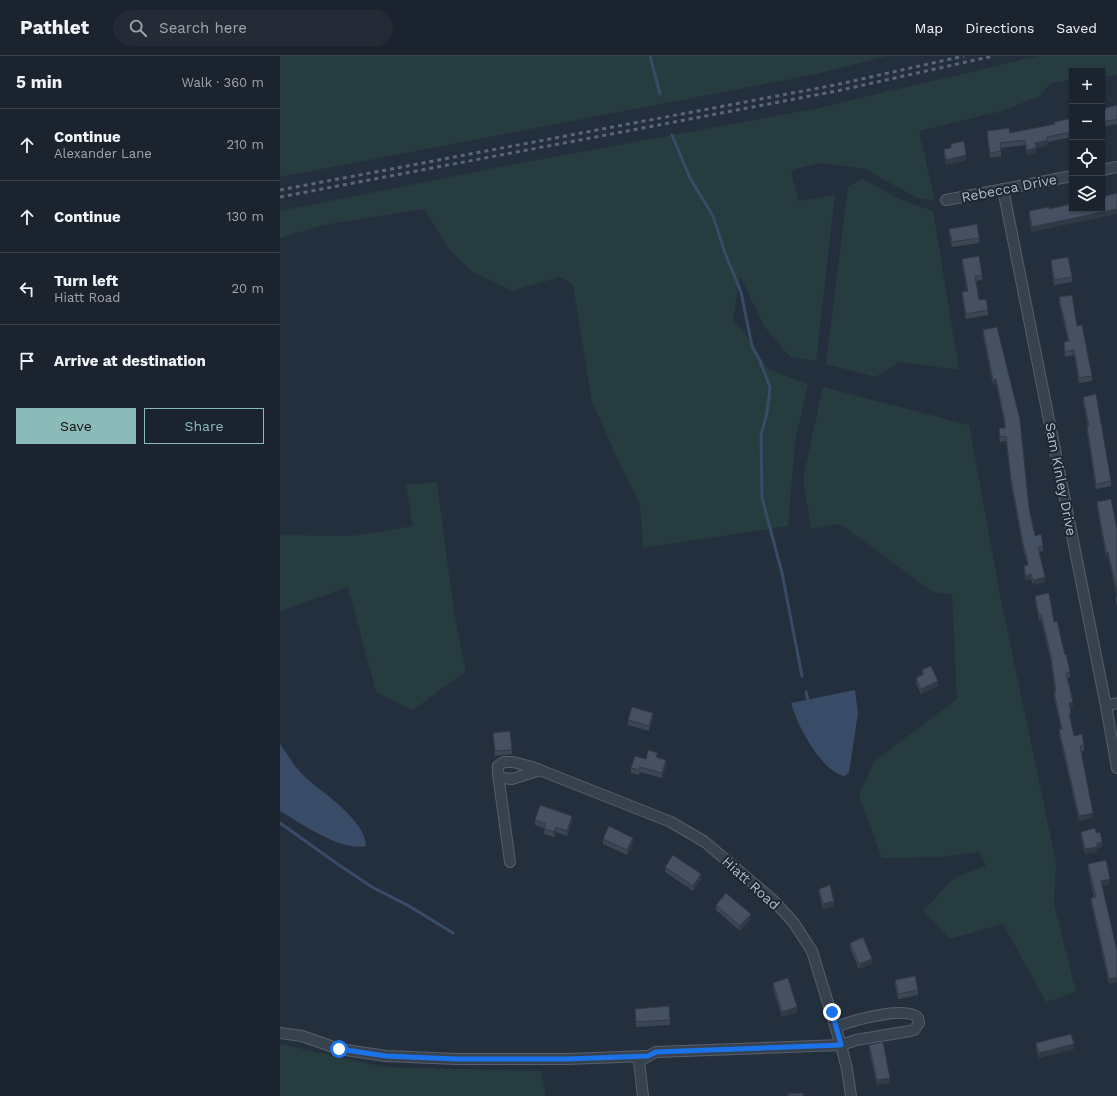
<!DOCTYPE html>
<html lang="en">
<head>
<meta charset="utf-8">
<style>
  :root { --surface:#1b232e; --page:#242b36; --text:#f1f3f6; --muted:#a0a4aa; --line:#39404a; --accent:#8bbbb9 }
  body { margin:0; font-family:"Work Sans",sans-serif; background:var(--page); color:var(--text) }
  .controls { position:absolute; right:12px; top:12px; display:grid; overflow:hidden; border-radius:0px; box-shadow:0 1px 3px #0004 }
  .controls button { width:36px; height:36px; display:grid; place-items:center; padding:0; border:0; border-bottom:1px solid var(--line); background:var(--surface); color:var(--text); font:20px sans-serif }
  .stop { position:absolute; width:12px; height:12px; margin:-9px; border:3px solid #1a73e8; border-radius:50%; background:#fff }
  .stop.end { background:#1a73e8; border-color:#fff; box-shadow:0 1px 4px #0008 }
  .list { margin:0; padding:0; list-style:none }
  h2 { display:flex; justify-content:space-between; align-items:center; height:52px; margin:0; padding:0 16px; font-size:17px }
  h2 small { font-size:13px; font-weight:400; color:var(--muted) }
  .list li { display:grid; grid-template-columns:26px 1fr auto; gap:12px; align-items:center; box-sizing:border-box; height:72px; padding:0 16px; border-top:1px solid var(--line) }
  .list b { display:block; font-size:15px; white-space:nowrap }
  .list p { margin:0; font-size:13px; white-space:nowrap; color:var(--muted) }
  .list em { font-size:13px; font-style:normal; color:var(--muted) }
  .actions { display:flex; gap:8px; padding:12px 16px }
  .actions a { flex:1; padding:9px 0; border:1px solid var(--accent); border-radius:0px; text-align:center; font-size:14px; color:var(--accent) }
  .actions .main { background:var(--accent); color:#111 }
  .icon { flex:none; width:22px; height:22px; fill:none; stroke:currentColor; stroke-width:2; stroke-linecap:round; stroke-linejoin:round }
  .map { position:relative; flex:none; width:837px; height:1040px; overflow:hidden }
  header { display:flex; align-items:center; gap:24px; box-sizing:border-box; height:56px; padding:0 20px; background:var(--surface); border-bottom:1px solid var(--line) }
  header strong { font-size:19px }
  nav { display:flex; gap:22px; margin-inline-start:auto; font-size:14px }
  .search { width:280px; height:36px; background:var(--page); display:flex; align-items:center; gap:10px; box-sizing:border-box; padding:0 14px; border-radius:22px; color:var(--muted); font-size:15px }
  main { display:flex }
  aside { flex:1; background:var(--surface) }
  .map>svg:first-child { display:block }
  .green { fill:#263c3f }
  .water { fill:#394c67 }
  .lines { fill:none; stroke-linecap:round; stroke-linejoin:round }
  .stream { stroke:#394c67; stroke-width:3 }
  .minor-casing { stroke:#565f6c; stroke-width:12 }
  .minor { stroke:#38414e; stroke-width:10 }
  .rail { stroke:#5a6575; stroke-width:3; stroke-dasharray:4 4; stroke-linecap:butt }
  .wall { fill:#3b4654 }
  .shaded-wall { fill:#303945 }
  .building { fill:#455162; stroke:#303945 }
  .route { stroke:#1a73e8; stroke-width:5 }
  .labels { text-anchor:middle; stroke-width:4; stroke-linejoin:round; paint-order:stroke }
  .street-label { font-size:14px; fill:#b4bcc9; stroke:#1d2633 }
</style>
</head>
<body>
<header>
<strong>Pathlet</strong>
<div class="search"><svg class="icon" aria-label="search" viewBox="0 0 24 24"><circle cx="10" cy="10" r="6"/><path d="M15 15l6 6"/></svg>Search here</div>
<nav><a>Map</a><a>Directions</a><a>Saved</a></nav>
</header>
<main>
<aside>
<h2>5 min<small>Walk · 360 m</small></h2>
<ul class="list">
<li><svg class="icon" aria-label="ahead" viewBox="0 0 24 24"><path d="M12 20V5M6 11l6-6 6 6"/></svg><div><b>Continue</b><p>Alexander Lane</p></div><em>210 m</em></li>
<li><svg class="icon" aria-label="ahead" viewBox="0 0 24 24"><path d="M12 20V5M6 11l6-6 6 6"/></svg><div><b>Continue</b></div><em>130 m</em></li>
<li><svg class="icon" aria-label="left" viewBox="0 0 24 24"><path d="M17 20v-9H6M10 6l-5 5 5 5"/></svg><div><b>Turn left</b><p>Hiatt Road</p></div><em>20 m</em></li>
<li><svg class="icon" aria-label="arrive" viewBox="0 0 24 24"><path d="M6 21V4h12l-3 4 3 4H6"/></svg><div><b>Arrive at destination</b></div></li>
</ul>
<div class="actions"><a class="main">Save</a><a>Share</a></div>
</aside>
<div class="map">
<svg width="837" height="1040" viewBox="0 0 837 1040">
  <rect width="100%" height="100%" fill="#242f3e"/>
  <!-- green -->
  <g class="green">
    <polygon points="0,0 607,0 532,19 0,121"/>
    <polygon points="758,0 837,0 837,19 822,21 822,15 792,15 792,24 770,27 760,40 722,55 639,75 655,145 637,142 585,113 540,107 511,114 518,145 555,139 536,305 510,301 484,270 460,220 453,264 465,278 488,313 528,328 515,386 508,470 363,492 360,448 333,393 312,346 293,229 280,221 232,235 193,216 171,196 144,153 43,169 0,182 0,155 230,109 534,53"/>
    <polygon points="583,123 619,143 653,155 679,314 620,306 595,321 546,308 568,130"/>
    <polygon points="543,331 689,369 721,544 776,806 774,848 796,936 766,946 723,868 670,883 643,855 675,821 706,810 699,796 661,801 602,802 579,740 594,705 677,643 672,538 653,536 560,468 531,473 523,422"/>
    <polygon points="157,426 174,557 186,615 133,654 96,636 68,531 0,555 0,479 72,480 133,470 126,429"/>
    <polygon points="0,988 104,1011 261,1015 266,1040 0,1040"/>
  </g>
  <!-- water -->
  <g class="water">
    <path d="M575 634 578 657 569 716 565 720C542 717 517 669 511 647Z"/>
    <path d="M0 688C7 697 13 709 22 718 40 736 85 762 86 790 61 796 21 767 0 755Z"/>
  </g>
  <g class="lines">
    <!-- stream -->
    <g class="stream">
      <polyline points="370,0 380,38"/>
      <polyline points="392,79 410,122 433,160 445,197 461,236 472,290 480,305 490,331 487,357 481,379 482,442 502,517 522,620"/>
      <polyline points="526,636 528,644"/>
      <polyline points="0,767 59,809 92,831 129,850 173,877"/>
    </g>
    <!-- minor casing -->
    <g class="minor-casing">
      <g id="minor">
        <polyline points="822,114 837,111"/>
        <polyline points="723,133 826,650 837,712"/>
        <polyline points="666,144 792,120"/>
        <polyline points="826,650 837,647"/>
        <polyline points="260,714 232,723 222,722 218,718 218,710 224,706 233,706 252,711 391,766 425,786 494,845 514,867 532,895 561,989 567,1013 571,1040"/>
        <polyline points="218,718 230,806"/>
        <polyline points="0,977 22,980 59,993 106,1000 176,1003 287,1003 367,1000"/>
        <path d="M363 1040 359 1005 376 996 561 989 576 984 630 975 634 974 639 967 638 962C626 949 571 965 556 971"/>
      </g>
    </g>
    <!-- minor -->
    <use href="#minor" class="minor"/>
    <!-- rail -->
    <g class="rail">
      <polyline points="0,134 555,29 684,0"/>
      <polyline points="0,141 557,35 713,0"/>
    </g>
  </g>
  <!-- wall -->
  <g class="wall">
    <polygon points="837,49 837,68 822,71 822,53"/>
    <polygon points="792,62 792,81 768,86 768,89 756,92 756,97 747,99 745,89 721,92 721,100 710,102 707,80 707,75 730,77 774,68 774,66"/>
    <polygon points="671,88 686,104 666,109 664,98 664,93 671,92"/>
    <polygon points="769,153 752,176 749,160 749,155"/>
    <polygon points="669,173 699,182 699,187 672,191 669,178"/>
    <polygon points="682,203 702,219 702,224 696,225 699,244 708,254 708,259 686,263 682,241 682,236 687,235 682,208"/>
    <polygon points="771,204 792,221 792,226 774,229 771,209"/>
    <polygon points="779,241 797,270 812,320 812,325 799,327 794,299 785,301 784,291 784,286 788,285 779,246"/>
    <polygon points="703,274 749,452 755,480 763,490 763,495 759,495 765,526 753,529 751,523 746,525 744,515 744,510 747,509 745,498 744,498 731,428 726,385 720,386 719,377 719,372 725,372 725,370 716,328 713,329 703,279"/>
    <polygon points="803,341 831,425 831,430 816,433 807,376 807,371 808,370 803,346"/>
    <polygon points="817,446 837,473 837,551 836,545 836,540 837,540 828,501 826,501 817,451"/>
    <polygon points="755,540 774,566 790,616 790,621 787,622 793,651 790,651 791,662 790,662 794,680 804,690 804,695 801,695 813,762 799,765 779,678 779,673 781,673 774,641 774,636 775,636 771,606 761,563 759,564 755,545"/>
    <polygon points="642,614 658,630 641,638 636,627 636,622 642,619"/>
    <polygon points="373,662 369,675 348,669 348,664"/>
    <polygon points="213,677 232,694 232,698 215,700"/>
    <polygon points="378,702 386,709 382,722 360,716 359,719 351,717 351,712 366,703"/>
    <polygon points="255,764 292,765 287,780 276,776 274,781 264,778 264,772 255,769"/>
    <polygon points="801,776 816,777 822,791 817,792 817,796 805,798 801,781"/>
    <polygon points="323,783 353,787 347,799 323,788"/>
    <polygon points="808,808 830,828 822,830 837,895 837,926 829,928 811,847 811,842 814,841 808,813"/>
    <polygon points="385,811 421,823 413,835 385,816"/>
    <polygon points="539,833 554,850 543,853 539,838"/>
    <polygon points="436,849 471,863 460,875 436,854"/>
    <polygon points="570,887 592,908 579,913 570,892"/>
    <polygon points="615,924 638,934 638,939 618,943 615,929"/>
    <polygon points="493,927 517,956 502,961 493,932"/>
    <polygon points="355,953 390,964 390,969 356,971"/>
    <polygon points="756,987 794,993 759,1002 756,992"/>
    <polygon points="589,989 610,1027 597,1029 589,994"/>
  </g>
  <!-- shaded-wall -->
  <g class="shaded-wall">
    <polygon points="768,84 768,89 755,92 755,87"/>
    <polygon points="756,92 756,97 747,99 747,94"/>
    <polygon points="686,99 686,104 666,109 666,104"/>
    <polygon points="837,153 837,158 752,176 752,171"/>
    <polygon points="716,323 716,328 713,329 713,324"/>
    <rect x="826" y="496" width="2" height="5"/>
    <polygon points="751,518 751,523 746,525 746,520"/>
    <polygon points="765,521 765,526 753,529 753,524"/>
    <polygon points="658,625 658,630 641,638 641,633"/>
    <polygon points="793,646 793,651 789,652 789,647"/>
    <polygon points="373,657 373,662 369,675 369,670"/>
    <polygon points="791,657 791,662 789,663 789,658"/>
    <polygon points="386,704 386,709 382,722 382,717"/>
    <polygon points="813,757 813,762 799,765 799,760"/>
    <polygon points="292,760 292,765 287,780 287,775"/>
    <polygon points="276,771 276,776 274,781 274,776"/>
    <polygon points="353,782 353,787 347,799 347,794"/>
    <polygon points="822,786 822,791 817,792 817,796 805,798 805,793 817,787"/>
    <polygon points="421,818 421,823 413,835 413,830"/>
    <polygon points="830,823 830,828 821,830 821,825"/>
    <polygon points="554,845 554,850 543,853 543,848"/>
    <polygon points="471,858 471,863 460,875 460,870"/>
    <polygon points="592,903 592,908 579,913 579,908"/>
    <polygon points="837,921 837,926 829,928 829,923"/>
    <polygon points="517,951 517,956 502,961 502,956"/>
    <polygon points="794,988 794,993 759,1002 759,997"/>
    <polygon points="610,1022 610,1027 597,1029 597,1024"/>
  </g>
  <!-- building -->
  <g class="building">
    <polygon points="837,49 837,63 822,66 822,53"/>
    <polygon points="792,62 792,76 767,81 768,84 755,87 756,92 747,94 745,84 720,87 721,95 710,97 707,75 729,72 730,77 775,68 774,66"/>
    <polygon points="684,85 686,99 666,104 664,93 671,92 671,88"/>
    <polygon points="837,137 837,153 752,171 749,155 769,151 769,153 792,148 792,153 822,153 822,141"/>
    <polygon points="697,168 699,182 672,186 669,173"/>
    <polygon points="699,200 702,219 695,220 699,244 706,243 708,254 686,258 682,236 688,235 682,203"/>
    <polygon points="788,201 792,221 774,224 771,204"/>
    <polygon points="792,239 797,270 802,269 812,320 799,322 794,294 785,296 784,286 789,285 779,241"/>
    <polygon points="717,271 740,364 749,452 755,480 761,478 763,490 758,491 765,521 753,524 751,518 746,520 744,510 748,509 745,493 744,493 731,423 726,380 720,381 719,372 725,372 725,366 716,323 713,324 703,274"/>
    <polygon points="816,338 831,425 816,428 807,371 809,370 803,341"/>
    <polygon points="831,443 837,473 837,535 828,496 826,496 817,446"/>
    <polygon points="769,537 774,566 777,565 785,599 786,598 790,616 786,617 793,646 789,647 791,657 789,658 794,680 802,678 804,690 800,690 813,757 799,760 779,673 782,673 774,636 776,636 771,601 761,558 759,559 755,540"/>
    <polygon points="651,610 658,625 641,633 636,622 644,618 642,614"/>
    <polygon points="352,651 373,657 369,670 348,664"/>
    <polygon points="230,675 232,694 215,695 213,677"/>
    <polygon points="368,694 378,697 376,701 386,704 382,717 360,711 359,714 351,712 355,700 366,703"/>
    <polygon points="260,749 292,760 287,775 276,771 274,776 264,773 266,768 255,764"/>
    <polygon points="329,770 353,782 347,794 323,783"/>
    <polygon points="815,772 816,777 820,776 822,786 817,787 817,791 805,793 801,776"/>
    <polygon points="393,799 421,818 413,830 385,811"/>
    <polygon points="826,804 830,823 821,825 837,895 837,921 829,923 811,842 816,841 808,808"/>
    <polygon points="550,829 554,845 543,848 539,833"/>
    <polygon points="446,837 471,858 460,870 436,849"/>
    <polygon points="583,881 592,903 579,908 570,887"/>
    <polygon points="635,920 638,934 618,938 615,924"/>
    <polygon points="508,922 517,951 502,956 493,927"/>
    <polygon points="389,950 390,964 356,966 355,953"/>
    <polygon points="791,978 794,988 759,997 756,987"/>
    <polygon points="603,986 610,1022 597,1024 589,989"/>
    <polygon points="523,1037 523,1040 508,1040 508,1038"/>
  </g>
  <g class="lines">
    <!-- route -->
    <polyline class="route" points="59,993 106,1000 176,1003 287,1003 368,1000 376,996 561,989 552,956"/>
  </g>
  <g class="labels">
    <!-- street labels -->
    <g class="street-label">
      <text transform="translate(729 132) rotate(-11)" y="5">Rebecca Drive</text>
      <text transform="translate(781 423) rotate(79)" y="5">Sam Kinley Drive</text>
      <text transform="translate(471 827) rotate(42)" y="5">Hiatt Road</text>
    </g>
  </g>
</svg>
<div class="controls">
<button>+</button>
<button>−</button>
<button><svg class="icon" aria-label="locate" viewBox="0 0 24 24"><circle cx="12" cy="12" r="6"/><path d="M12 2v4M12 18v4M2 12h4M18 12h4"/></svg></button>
<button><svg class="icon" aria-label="layers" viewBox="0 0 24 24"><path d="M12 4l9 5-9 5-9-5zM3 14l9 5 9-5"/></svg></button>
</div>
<div class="stop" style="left:59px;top:993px"></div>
<div class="stop end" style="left:552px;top:956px"></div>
</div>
</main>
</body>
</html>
